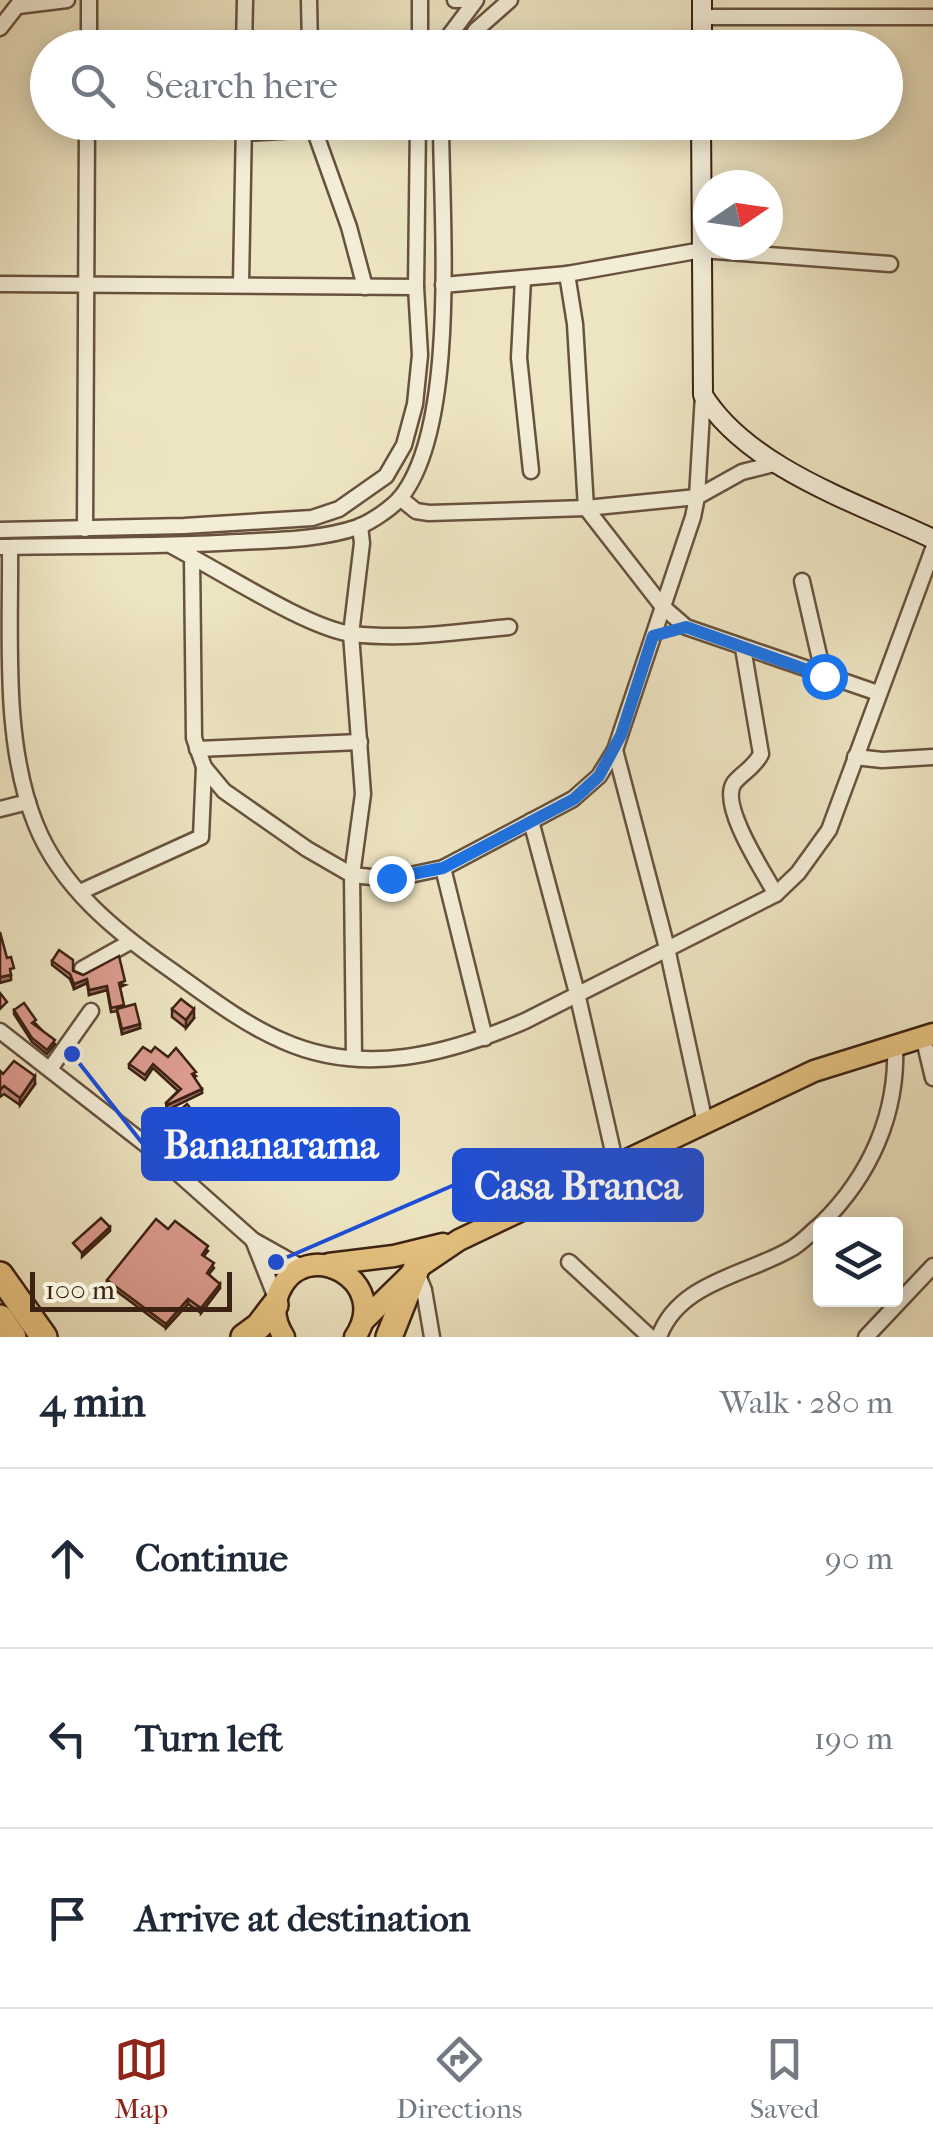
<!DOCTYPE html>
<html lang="en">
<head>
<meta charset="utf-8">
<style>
  :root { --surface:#fff; --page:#f2f2f3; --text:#1f2937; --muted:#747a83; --line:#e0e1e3; --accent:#8f2418 }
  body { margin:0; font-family:"IM FELL French Canon",serif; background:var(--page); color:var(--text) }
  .controls { position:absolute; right:30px; bottom:30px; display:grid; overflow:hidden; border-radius:10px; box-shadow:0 5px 25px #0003 }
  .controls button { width:90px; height:90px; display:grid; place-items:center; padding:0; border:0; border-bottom:2px solid var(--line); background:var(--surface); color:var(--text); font:50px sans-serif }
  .compass { position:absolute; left:693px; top:170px; width:90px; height:90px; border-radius:50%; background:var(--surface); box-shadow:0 5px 25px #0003; rotate:77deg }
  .scale { position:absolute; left:30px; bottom:25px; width:202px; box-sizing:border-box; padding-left:10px; border:5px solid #3c2213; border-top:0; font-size:28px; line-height:35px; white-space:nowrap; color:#3c2213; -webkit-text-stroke:8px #f3edd7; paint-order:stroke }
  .stop { position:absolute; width:30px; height:30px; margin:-22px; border:8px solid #1a73e8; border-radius:50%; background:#fff }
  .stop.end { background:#1a73e8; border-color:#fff; box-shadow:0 2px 10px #0008 }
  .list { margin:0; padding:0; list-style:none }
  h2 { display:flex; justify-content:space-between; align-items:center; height:130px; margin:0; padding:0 40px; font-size:42px }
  h2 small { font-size:32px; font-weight:400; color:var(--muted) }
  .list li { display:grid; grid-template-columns:65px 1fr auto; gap:30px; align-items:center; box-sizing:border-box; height:180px; padding:0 40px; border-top:2px solid var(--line) }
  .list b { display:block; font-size:38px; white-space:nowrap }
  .list em { font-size:32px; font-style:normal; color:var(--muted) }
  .icon { flex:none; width:55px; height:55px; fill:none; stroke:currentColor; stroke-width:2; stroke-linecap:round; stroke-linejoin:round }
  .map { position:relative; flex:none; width:933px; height:1337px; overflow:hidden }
  .search { position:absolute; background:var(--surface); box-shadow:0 5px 25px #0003; left:30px; right:30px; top:30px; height:110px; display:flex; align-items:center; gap:25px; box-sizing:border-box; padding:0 35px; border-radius:55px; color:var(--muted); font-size:38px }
  .sheet { height:670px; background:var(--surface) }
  nav { display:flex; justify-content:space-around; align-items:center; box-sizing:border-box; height:140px; border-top:2px solid var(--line); background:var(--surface); font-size:28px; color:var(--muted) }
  nav a { display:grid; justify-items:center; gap:5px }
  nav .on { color:var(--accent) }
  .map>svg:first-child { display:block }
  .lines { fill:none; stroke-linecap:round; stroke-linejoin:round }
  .street-casing { stroke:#68523e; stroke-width:19 }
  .secondary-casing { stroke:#3c2213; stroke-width:22 }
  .primary-casing { stroke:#3c2213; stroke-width:25 }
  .highway-casing { stroke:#3c2213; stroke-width:30 }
  .street { stroke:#f3edd7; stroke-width:14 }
  .secondary { stroke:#f3edd7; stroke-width:18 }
  .primary { stroke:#e6c280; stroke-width:20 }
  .highway { stroke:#e6c280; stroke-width:25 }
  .wall { fill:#bb8479; stroke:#3c2213; stroke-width:2.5 }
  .shaded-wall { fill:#996c63; stroke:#3c2213; stroke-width:2.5 }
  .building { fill:#da9a8d; stroke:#3c2213; stroke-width:2.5 }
  .route { stroke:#1a73e8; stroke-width:12 }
  .leader { fill:none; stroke:#1d4ed8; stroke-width:4 }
  .callout-dot { fill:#1d4ed8; stroke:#f3edd7; stroke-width:4 }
  .callout { fill:#1d4ed8; stroke:#1d4ed8; stroke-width:4 }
  .callout-label { font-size:40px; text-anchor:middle; font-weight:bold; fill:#fff }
</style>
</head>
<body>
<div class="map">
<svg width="933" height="1337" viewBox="0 0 933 1337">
  <rect width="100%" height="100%" fill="#ede4c1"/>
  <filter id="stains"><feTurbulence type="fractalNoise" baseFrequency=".002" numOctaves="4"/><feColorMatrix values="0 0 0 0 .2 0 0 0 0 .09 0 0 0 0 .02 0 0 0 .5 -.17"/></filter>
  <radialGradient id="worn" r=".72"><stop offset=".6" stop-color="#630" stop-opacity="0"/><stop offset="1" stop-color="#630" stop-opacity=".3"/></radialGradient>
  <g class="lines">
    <!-- street casing -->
    <g class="street-casing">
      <g id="street">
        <polyline points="309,0 310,48"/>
        <polyline points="420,0 420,48"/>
        <polyline points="455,0 461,0"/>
        <polyline points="18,6 67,0"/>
        <polyline points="702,17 933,17"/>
        <polyline points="0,28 21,1"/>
        <polyline points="89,48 89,0"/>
        <polyline points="244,48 245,0"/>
        <polyline points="440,48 476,0"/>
        <polyline points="464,48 476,30 510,0"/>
        <polyline points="244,133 314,129 349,227 365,287"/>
        <polyline points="567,274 575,324 586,508 663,607 686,627 878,693"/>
        <polyline points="523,279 519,358 531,471"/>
        <polyline points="241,283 244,122"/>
        <polyline points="0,284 416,287"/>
        <polyline points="443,285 567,274 702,250 890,264"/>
        <polyline points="400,498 416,511 429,513 586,508 697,497 742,472 778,463"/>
        <polyline points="85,529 87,122"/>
        <polyline points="0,530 184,526 312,518 339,509 386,476 404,445 415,404 420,355 416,287 418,122"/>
        <polyline points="172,546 192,557 194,738 204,767 224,791 307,849 352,875 391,879 443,868 573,799 599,776 615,750 693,517 697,497 703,395"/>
        <path d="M0 547C79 545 158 547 237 542 276 540 320 540 358 527 371 522 392 508 401 497 459 424 441 216 441 122"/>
        <path d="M10 547C11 636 2 742 36 825 61 887 115 931 168 968 205 994 241 1023 283 1041 364 1077 449 1054 525 1021L776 894 798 873 829 830 933 549"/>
        <path d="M192 557C231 578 313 630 353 634 404 640 458 632 509 627"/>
        <polyline points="802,581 824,677"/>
        <path d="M743 648 761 754C754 768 743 772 734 783 719 805 764 873 776 894"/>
        <polyline points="197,749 360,742"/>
        <polyline points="615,750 667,948 705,1123"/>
        <polyline points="855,757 882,760 933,757"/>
        <polyline points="0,809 28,802"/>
        <polyline points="531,821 577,993 616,1165"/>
        <polyline points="443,868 485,1038"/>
        <polyline points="80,892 201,837 204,767"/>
        <polyline points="82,969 130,942"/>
        <polyline points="0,1031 145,1144 253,1240 303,1268"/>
        <polyline points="923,1036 933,1078"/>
        <polyline points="354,1058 352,875 363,794 351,634 362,543 360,526"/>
        <polyline points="50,1069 91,1011"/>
        <path d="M821 1224C870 1176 898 1114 895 1045"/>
        <polyline points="253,1240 276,1298"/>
        <polyline points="569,1262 650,1337"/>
        <polyline points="416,1270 424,1290 432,1337"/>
        <path d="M659 1337C678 1283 745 1275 789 1250 801 1244 810 1233 820 1225"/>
        <polyline points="866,1337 933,1266"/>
      </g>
    </g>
    <!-- secondary casing -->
    <g class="secondary-casing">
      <g id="secondary">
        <polyline points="702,0 702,48"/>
        <path d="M701 122 703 395C748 468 858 503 933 539"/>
      </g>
    </g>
    <!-- primary casing -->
    <g class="primary-casing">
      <g id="primary">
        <polyline points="329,1264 394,1256 443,1244"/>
        <polyline points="363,1321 416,1269 459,1240 814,1071 933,1034"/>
        <path d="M284 1337C275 1323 272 1308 279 1292 305 1233 393 1281 355 1337"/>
      </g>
    </g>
    <!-- highway casing -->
    <g class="highway-casing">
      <g id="highway">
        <polyline points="0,1275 44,1337"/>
        <polyline points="0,1318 13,1337"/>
        <polyline points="244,1337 259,1326 275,1305"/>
        <polyline points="389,1337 416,1269"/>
      </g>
    </g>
    <!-- street -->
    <use href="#street" class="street"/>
    <!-- secondary -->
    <use href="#secondary" class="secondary"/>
    <!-- primary -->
    <use href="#primary" class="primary"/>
    <!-- highway -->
    <use href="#highway" class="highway"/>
  </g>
  <!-- wall -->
  <g class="wall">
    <polygon points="52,961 83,975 125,985 120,987 124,1007 140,1028 122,1034 117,1011 111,1012 107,990 89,995 87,983 74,989 70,979 52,965"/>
    <polygon points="172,1009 194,1018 186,1028 172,1017"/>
    <polygon points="14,1010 36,1024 55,1044 47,1054 32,1042 14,1014"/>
    <polygon points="151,1052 168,1057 196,1076 194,1077 202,1093 167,1110 166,1103 178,1091 153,1068 145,1080 129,1068 129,1064"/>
    <polygon points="0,1071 3,1074 35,1084 20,1105 4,1094 0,1097"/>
    <polygon points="169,1120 207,1129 239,1143 203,1151 198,1145 187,1144 169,1126"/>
    <polygon points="168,1229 208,1251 204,1256 214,1268 209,1274 220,1288 201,1313 188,1304 166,1328 107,1284 107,1280"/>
  </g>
  <!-- shaded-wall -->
  <g class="shaded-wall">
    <polygon points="11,975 11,980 0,983 0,977"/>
    <polygon points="87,979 87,983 74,989 74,984"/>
    <polygon points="107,986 107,990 89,995 89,990"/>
    <polygon points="194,1009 194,1018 186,1028 186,1020"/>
    <polygon points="140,1024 140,1028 122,1034 122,1029"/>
    <polygon points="35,1076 35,1084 20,1105 20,1098"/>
    <polygon points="202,1089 202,1093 167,1110 167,1105"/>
    <polygon points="239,1137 239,1143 203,1151 203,1145"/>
    <polygon points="110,1227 110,1231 82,1257 82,1253"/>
    <polygon points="220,1284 220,1288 201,1313 201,1308"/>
    <polygon points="188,1299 188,1304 166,1328 166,1324"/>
  </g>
  <!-- building -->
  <g class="building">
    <polygon points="0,932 7,958 11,957 14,968 10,969 11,975 0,977"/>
    <polygon points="59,950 73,960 73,971 83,975 119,956 125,981 119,983 124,1005 111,1008 107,986 89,990 87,979 74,984 70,974 52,961"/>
    <polygon points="0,993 7,1002 0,1009"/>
    <polygon points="181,999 194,1009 186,1020 172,1009"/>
    <polygon points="24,1003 36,1020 32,1023 55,1040 47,1050 32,1038 14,1010"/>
    <polygon points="135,1004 140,1024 122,1029 117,1009"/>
    <polygon points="143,1047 151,1052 155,1047 168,1057 176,1048 196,1072 192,1074 202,1089 167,1105 166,1103 181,1089 153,1064 145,1075 129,1064"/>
    <polygon points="14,1061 35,1076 20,1098 4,1086 0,1090 0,1071 3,1074"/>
    <polygon points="187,1104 207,1129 235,1123 239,1137 203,1145 198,1139 187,1138 169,1120"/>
    <polygon points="101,1218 110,1227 82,1253 73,1243"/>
    <polygon points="156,1219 168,1229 175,1221 208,1246 202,1255 214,1263 207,1273 220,1284 201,1308 188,1299 166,1324 107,1280"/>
  </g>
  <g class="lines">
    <!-- route -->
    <polyline class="route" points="391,878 443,868 574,799 599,776 621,735 653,636 686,627 824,676"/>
  </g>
  <!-- callouts -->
  <path class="leader" d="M72 1054L143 1144M276 1262L454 1185"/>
  <g class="callout-dot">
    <circle cx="72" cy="1054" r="10"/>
    <circle cx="276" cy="1262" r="10"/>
  </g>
  <g class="callout">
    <rect x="143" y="1109" width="255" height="70" rx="10"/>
    <rect x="454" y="1150" width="248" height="70" rx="10"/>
  </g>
  <g class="callout-label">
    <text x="271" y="1158">Bananarama</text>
    <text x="578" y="1199">Casa Branca</text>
  </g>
  <rect width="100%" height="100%" filter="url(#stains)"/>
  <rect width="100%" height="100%" fill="url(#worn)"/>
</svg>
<div class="controls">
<button><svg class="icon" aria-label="layers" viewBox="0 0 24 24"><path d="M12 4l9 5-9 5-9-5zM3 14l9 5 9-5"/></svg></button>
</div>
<svg class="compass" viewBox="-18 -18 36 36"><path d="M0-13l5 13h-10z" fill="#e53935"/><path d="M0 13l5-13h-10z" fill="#747a83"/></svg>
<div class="scale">100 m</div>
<div class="stop" style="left:824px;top:676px"></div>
<div class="stop end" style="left:391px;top:878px"></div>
<div class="search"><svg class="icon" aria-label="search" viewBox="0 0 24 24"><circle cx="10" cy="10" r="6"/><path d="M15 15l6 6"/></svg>Search here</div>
</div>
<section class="sheet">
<h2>4 min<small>Walk · 280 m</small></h2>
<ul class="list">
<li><svg class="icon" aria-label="ahead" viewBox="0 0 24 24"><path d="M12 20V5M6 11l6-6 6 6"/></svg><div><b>Continue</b></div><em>90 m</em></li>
<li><svg class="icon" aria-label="left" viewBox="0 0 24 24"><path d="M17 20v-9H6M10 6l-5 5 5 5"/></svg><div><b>Turn left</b></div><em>190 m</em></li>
<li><svg class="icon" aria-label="arrive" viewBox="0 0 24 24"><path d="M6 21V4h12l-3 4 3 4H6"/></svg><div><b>Arrive at destination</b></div></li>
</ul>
</section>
<nav>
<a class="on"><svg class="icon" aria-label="map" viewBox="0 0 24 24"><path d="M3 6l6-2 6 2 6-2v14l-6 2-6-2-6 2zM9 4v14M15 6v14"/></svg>Map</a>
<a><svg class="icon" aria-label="directions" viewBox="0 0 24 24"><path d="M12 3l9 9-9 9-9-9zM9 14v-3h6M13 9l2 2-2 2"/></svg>Directions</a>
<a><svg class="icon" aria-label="saved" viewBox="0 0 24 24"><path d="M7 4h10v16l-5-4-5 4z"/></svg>Saved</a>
</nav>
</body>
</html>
